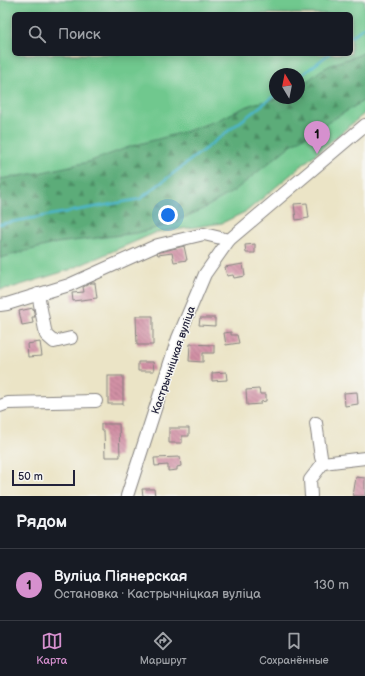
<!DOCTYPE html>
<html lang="ru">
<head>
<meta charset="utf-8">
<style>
  :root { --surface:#171b24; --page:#20242c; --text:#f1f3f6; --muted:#9ea1a6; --line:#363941; --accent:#d690ce }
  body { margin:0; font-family:"Balsamiq Sans",sans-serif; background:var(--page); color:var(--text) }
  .compass { position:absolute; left:269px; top:68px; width:36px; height:36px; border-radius:50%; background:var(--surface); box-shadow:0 2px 10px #0003; rotate:350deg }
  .scale { position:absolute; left:12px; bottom:10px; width:63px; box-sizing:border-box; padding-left:4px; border:2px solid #22223b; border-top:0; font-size:11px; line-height:14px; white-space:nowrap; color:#22223b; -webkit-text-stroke:3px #f6f6f2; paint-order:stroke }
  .you { position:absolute; left:168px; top:215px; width:14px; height:14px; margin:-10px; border:3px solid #fff; border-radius:50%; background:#1a73e8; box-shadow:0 0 0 6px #1a73e833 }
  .badge { display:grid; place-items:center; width:26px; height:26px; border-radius:50%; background:var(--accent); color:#111; font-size:13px; font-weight:700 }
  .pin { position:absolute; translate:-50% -33px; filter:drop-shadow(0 1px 2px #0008) }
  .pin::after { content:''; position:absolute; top:21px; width:14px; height:12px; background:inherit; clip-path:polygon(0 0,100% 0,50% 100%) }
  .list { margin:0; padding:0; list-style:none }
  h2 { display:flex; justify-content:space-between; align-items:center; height:52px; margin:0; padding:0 16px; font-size:17px }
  h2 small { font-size:13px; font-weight:400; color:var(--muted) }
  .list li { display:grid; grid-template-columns:26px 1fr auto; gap:12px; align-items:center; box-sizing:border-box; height:72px; padding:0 16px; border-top:1px solid var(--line) }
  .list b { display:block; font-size:15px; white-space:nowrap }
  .list p { margin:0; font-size:13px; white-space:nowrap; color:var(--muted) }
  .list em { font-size:13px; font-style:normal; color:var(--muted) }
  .icon { flex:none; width:22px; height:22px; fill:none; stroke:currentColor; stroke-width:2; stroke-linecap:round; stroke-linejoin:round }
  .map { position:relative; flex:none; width:365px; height:496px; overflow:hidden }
  .search { position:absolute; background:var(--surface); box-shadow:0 2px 10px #0003; left:12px; right:12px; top:12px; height:44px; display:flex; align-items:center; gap:10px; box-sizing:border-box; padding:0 14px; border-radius:6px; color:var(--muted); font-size:15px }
  .sheet { height:124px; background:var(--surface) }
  nav { display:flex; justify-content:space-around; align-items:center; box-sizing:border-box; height:56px; border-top:1px solid var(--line); background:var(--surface); font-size:11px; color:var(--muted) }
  nav a { display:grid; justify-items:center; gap:2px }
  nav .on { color:var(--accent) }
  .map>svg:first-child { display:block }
  .green { fill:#70c88e; stroke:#497564; fill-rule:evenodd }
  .forest { fill:url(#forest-firs); stroke:#3f675a }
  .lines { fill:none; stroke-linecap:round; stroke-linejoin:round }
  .stream { stroke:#4cb5ca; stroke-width:2.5 }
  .building { fill:url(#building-back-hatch) }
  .minor-casing { stroke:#868380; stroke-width:14 }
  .minor { stroke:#fff; stroke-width:12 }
  .labels { text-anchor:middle; stroke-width:3; stroke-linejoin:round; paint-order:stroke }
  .street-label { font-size:11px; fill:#22223b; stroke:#f6f6f2 }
</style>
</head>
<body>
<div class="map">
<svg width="365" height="496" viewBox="0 0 365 496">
  <defs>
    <pattern id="forest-firs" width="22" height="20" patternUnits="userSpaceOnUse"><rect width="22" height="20" fill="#5cac79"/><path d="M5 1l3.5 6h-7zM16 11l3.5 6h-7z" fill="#4c8c64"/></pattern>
    <pattern id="building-back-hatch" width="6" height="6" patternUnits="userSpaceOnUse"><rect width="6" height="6" fill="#d291a5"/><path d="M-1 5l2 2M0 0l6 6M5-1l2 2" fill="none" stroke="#aa7688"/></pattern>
  </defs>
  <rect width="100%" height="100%" fill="#f6f6f2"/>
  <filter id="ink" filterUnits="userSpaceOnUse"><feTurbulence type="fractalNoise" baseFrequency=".025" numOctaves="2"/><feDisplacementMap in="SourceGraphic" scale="8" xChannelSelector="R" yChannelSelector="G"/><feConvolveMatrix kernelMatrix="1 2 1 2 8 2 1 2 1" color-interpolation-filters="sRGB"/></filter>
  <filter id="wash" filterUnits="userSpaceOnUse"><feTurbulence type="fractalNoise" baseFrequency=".012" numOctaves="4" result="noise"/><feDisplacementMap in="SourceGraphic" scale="16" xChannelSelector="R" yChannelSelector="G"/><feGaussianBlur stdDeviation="0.9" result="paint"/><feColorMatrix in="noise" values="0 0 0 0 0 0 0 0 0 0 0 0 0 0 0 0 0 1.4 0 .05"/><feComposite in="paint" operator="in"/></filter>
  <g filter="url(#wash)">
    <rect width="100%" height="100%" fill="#ebe4c6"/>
    <!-- green -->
    <path class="green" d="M0 0H365V113L247 211 222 223 155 233 69 270 11 288 0 289ZM14 14H351V54H14ZM275 74H299V98H275Z"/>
    <!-- forest -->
    <path class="forest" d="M365 52V100L291 145 234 191 201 210 168 225 137 233 57 243 0 258V179L43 172 88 162 132 146 184 132 218 120 243 108 256 103 283 98H299V88C308 82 316 72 327 67 339 60 353 59 365 52Z"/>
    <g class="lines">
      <!-- stream -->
      <g class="stream">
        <polyline points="351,37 365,26"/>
        <polyline points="299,77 329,54"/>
        <polyline points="0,224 140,199 275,95"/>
      </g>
    </g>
    <g id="blocks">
      <!-- building -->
      <g class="building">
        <polygon points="307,203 309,218 296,220 294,204"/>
        <polygon points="255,244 255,253 246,253 245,245"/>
        <polygon points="184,246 187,260 174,262 172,253 158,255 157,253 160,252"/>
        <polygon points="243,264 245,276 234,278 233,275 227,276 225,267"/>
        <polygon points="91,283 95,283 97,298 73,301 72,293 84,292 83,287"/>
        <polygon points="33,308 35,317 32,317 33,323 22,325 19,311"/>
        <polygon points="136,316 153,316 153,345 137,345"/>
        <polygon points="200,318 215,318 215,326 199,325"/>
        <polygon points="231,332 231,335 237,335 239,343 226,345 224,333"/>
        <polygon points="40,342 42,356 28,357 27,344"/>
        <polygon points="190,344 214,345 214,353 203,353 203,362 189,361"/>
        <polygon points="138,362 153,362 154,371 138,371"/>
        <polygon points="226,372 227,380 212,381 212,373"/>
        <rect x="108" y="376" width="15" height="28"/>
        <polygon points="259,389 260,394 266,394 266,401 261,402 261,404 247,405 246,390"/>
        <polygon points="357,392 358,404 345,406 344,393"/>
        <polygon points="101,424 119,424 120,457 105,457 104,431 101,431"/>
        <polygon points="169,428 189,428 189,436 182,436 182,443 169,443"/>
        <polygon points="180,457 181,466 177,467 177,470 168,471 168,465 155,466 154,458"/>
        <polygon points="356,477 365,478 365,496 353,496"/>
        <polygon points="142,489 154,489 155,496 143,496"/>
      </g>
    </g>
  </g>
  <g filter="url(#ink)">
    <use href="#blocks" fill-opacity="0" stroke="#868380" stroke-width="1"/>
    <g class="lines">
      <!-- minor casing -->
      <g class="minor-casing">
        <g id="minor">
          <polyline points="38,294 46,335 54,342 71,338"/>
          <polyline points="0,305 7,304 69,285 158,245 204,234 229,240"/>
          <polyline points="0,406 8,403 96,401"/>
          <polyline points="316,423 321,457 323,463"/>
          <polyline points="127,496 178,338 205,274 229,240 365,125"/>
          <polyline points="311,496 310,480 323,463 365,458"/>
        </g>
      </g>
      <!-- minor -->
      <use href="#minor" class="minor"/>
    </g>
  </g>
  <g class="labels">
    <!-- street labels -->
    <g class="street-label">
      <text transform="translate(173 360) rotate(-71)" y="4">Кастрычніцкая вуліца</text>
    </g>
  </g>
</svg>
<svg class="compass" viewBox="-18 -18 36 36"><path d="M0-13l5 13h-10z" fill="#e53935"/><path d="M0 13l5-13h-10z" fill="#9ea1a6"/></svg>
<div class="scale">50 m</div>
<div class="you"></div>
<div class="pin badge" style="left:317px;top:154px">1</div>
<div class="search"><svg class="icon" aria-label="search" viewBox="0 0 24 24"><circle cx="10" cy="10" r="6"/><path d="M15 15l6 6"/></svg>Поиск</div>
</div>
<section class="sheet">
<h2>Рядом<small></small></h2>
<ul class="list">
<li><span class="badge">1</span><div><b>Вуліца Піянерская</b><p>Остановка · Кастрычніцкая вуліца</p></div><em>130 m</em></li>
</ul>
</section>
<nav>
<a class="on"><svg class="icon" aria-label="map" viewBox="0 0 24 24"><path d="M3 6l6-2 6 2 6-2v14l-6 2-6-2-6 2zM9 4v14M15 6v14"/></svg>Карта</a>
<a><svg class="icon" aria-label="directions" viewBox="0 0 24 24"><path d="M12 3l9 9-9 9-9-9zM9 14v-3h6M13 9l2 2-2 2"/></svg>Маршрут</a>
<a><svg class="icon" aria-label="saved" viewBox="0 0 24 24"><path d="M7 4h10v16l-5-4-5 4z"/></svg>Сохранённые</a>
</nav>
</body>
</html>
